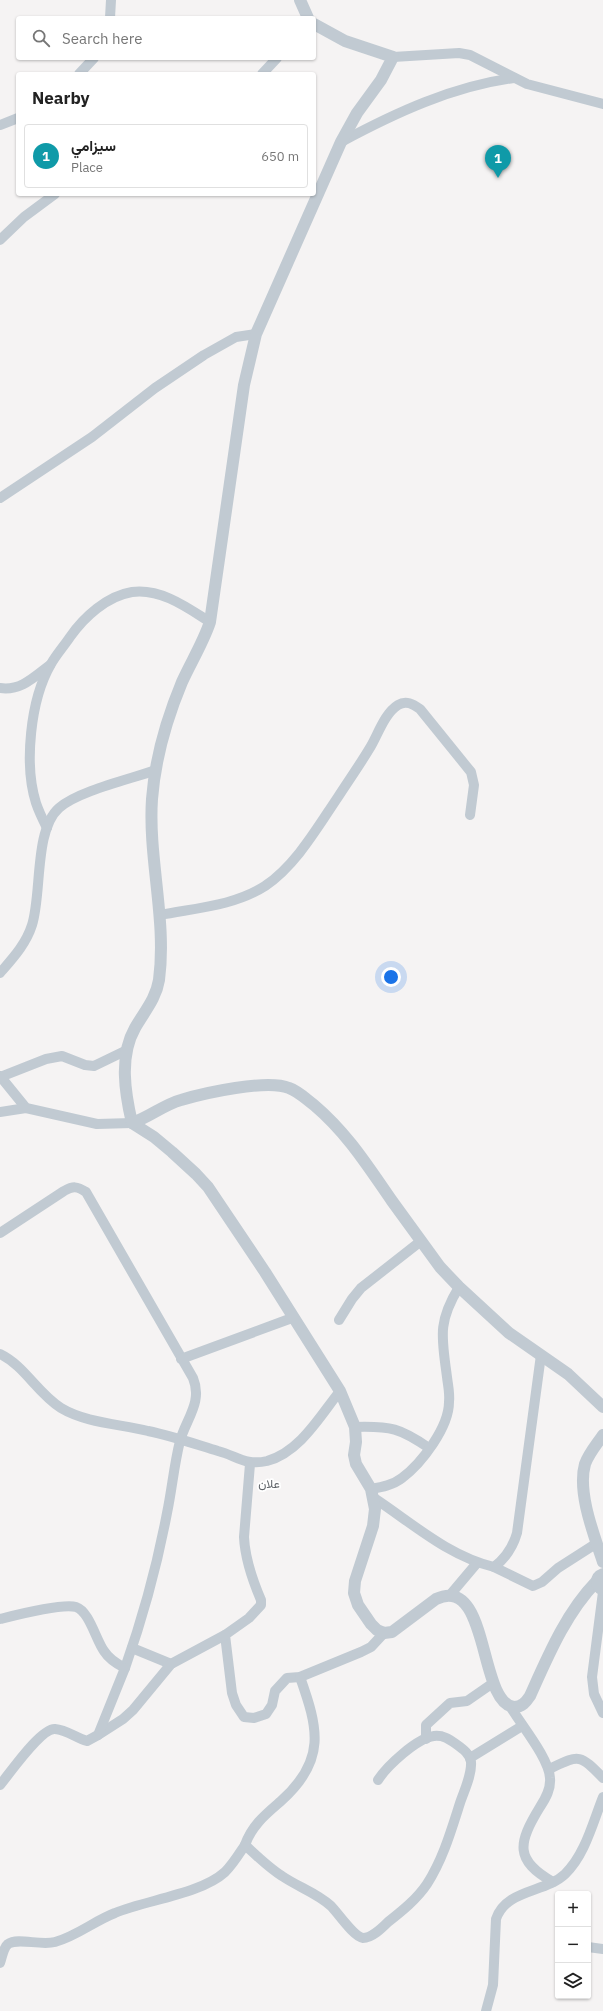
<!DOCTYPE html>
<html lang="en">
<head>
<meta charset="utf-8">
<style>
  :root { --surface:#fff; --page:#f2f2f2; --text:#222; --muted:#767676; --line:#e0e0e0; --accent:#ea580c }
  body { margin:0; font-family:"IBM Plex Sans",Vazirmatn,sans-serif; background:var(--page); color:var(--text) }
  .controls { position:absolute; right:12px; bottom:12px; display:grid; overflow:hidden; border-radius:4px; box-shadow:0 1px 3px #0004 }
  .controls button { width:36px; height:36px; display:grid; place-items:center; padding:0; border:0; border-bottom:1px solid var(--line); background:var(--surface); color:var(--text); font:20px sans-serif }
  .you { position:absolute; left:391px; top:977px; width:14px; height:14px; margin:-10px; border:3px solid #fff; border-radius:50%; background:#1a73e8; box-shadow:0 0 0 6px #1a73e833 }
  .badge { display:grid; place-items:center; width:26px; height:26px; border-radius:50%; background:var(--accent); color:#fff; font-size:13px; font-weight:700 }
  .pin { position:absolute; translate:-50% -33px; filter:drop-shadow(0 1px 2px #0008) }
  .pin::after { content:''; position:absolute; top:21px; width:14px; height:12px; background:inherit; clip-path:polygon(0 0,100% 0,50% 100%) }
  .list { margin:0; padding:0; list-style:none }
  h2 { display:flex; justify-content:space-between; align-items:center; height:52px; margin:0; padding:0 16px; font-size:17px }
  h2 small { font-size:13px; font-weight:400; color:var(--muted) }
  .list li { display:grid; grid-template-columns:26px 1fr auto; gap:12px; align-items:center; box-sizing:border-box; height:64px; margin:0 8px 8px; padding:0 8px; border:1px solid var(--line); border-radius:4px }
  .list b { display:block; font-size:15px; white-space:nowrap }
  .list p { margin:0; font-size:13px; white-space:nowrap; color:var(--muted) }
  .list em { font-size:13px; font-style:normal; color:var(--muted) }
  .icon { flex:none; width:22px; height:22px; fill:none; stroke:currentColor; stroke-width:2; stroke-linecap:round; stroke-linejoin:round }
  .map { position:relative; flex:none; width:603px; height:2011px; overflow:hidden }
  .search { position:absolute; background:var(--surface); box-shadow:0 1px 3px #0004; left:16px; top:16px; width:300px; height:44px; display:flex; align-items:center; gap:10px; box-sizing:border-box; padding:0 14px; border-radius:4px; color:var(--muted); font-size:15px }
  .panel { position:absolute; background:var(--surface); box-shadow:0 1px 3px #0004; left:16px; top:72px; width:300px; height:124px; border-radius:4px }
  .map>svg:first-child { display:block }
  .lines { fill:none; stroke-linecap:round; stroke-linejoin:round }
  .minor { stroke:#c1cad2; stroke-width:10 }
  .tertiary { stroke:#c1cad2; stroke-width:12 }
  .labels { text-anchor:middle; stroke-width:3.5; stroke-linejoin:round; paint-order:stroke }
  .quarter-label { font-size:12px; fill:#5f6368; stroke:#fff }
</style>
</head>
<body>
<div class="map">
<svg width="603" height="2011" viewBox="0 0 603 2011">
  <rect width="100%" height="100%" fill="#f5f3f3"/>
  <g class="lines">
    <!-- minor -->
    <g class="minor">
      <polyline points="110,18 111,0"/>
      <polyline points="393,57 459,53 470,55 527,84 603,104"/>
      <polyline points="79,74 94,58"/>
      <polyline points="262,74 277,58"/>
      <polyline points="0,125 18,118"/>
      <path d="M341 142C395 113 453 86 514 78"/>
      <polyline points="0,240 24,217 55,194"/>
      <polyline points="0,498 92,437 155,388 204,355 236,337 256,334"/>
      <path d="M0 688C21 691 34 677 50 665"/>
      <path d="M47 828C43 820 39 812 36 803 24 765 30 700 51 664 56 655 64 646 70 637 84 617 107 596 132 592 161 588 188 608 210 622"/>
      <path d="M160 915C195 908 234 906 265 886 296 865 317 828 338 797 349 780 361 763 371 746 378 734 385 713 398 705 406 700 413 704 420 709L471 772 474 785 470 815"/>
      <path d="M0 973C13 958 26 944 32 925 42 894 34 830 59 808 78 791 131 779 156 770"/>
      <polyline points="0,1076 26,1108 97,1124 132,1123"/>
      <polyline points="0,1077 46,1059 62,1056 85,1065 94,1066 125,1051"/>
      <polyline points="0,1112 26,1108"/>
      <path d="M0 1233 64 1191C73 1186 77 1186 86 1192L193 1378C203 1402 186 1419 180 1441 174 1465 172 1489 167 1513 157 1566 143 1617 125 1668 117 1664 109 1659 104 1651 96 1640 89 1611 76 1607 62 1603 16 1615 0 1619"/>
      <polyline points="339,1320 352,1299 361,1288 421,1241"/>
      <path d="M0 1354C25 1366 37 1393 61 1408 86 1423 120 1424 148 1431 172 1436 195 1444 218 1451 237 1456 246 1466 267 1461 300 1452 320 1416 340 1391"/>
      <polyline points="181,1359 292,1318"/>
      <path d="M355 1427C391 1426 400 1428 429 1448"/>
      <path d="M250 1464 244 1537C245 1559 252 1579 261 1600V1605L249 1618 225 1635 232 1693 236 1705 244 1717 254 1718 266 1714 272 1705 275 1691 287 1678 300 1677 361 1652 371 1647 384 1633"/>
      <path d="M371 1489C382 1487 393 1485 402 1478 422 1463 449 1427 449 1402 450 1393 448 1386 447 1377 442 1338 437 1323 459 1287"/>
      <path d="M374 1498C412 1523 448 1556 494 1567 506 1558 513 1547 517 1533L541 1355"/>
      <polyline points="494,1567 533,1586 542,1582 558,1568 597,1543"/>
      <polyline points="603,1592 592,1677 594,1694 603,1713"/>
      <polyline points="450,1595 477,1563"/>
      <polyline points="132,1648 171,1664"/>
      <path d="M300 1677C318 1728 327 1760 281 1801 266 1814 252 1825 245 1845 257 1856 269 1868 282 1876 298 1887 317 1893 331 1906 338 1913 354 1937 363 1938 372 1938 382 1928 388 1922 402 1911 417 1899 427 1884 443 1859 451 1831 460 1803 464 1791 472 1775 471 1762 470 1754 463 1749 456 1744 449 1739 443 1735 434 1736 417 1738 387 1766 378 1780"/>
      <path d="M510 1706C521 1725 549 1758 550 1778 551 1789 546 1798 540 1807 518 1843 514 1860 553 1882"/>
      <polyline points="98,1735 123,1719 133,1710 171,1664 225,1635"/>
      <polyline points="426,1739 426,1725 450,1703 467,1701 493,1683"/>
      <polyline points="470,1758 522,1726"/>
      <path d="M549 1769C579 1755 579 1753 603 1778"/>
      <path d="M0 1785C10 1773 41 1728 55 1729 67 1730 76 1738 87 1741L98 1735 125 1668"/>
      <polyline points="588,1947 603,1949"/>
      <path d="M0 1963C2 1958 3 1948 8 1944 18 1937 40 1946 55 1942 77 1936 94 1921 115 1913 146 1900 201 1894 225 1872 233 1864 239 1854 245 1845"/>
      <path d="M486 2011 493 1985 496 1919C506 1889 545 1893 565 1874 585 1855 593 1822 603 1797"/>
    </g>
    <!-- tertiary -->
    <g class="tertiary">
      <polyline points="300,0 308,18"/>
      <path d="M314 24 345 41 393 57 381 80 357 113 341 142 256 334 244 385 210 622C203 643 191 662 182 682 167 718 155 760 152 799 148 858 167 920 159 980 156 999 144 1012 135 1028 119 1056 125 1093 132 1123L154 1137 172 1152 196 1174 208 1187 265 1272 340 1391 355 1427 356 1442 354 1455 356 1464 371 1489 375 1509 373 1526 355 1581 354 1593 358 1605 371 1624 377 1630 384 1633 392 1632 436 1599C490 1574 478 1703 514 1707 522 1707 526 1702 530 1696 548 1656 566 1613 596 1582"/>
      <path d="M132 1123C150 1117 163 1105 181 1100 204 1093 267 1079 289 1088 298 1091 306 1099 314 1105 347 1133 367 1165 392 1201 408 1223 424 1245 440 1267L459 1287 509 1333 568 1374 603 1407"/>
      <path d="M603 1435C597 1444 589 1453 585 1464 577 1492 594 1535 603 1562"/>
      <path d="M603 1574C595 1577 595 1586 603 1590"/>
    </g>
  </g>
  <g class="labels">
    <!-- quarter labels -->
    <g class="quarter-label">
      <text x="269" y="1488">علان</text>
    </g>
  </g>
</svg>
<div class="controls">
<button>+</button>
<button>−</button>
<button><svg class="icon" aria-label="layers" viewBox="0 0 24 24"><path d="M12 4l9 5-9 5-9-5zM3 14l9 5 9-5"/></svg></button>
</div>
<div class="you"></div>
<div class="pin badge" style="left:498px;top:178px;background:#0f9aa8">1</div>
<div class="search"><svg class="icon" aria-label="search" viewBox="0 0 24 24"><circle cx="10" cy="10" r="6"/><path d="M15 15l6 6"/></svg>Search here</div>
<section class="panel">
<h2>Nearby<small></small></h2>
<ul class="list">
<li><span class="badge" style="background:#0f9aa8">1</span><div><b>سيزامي</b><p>Place</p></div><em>650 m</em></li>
</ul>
</section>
</div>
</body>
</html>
